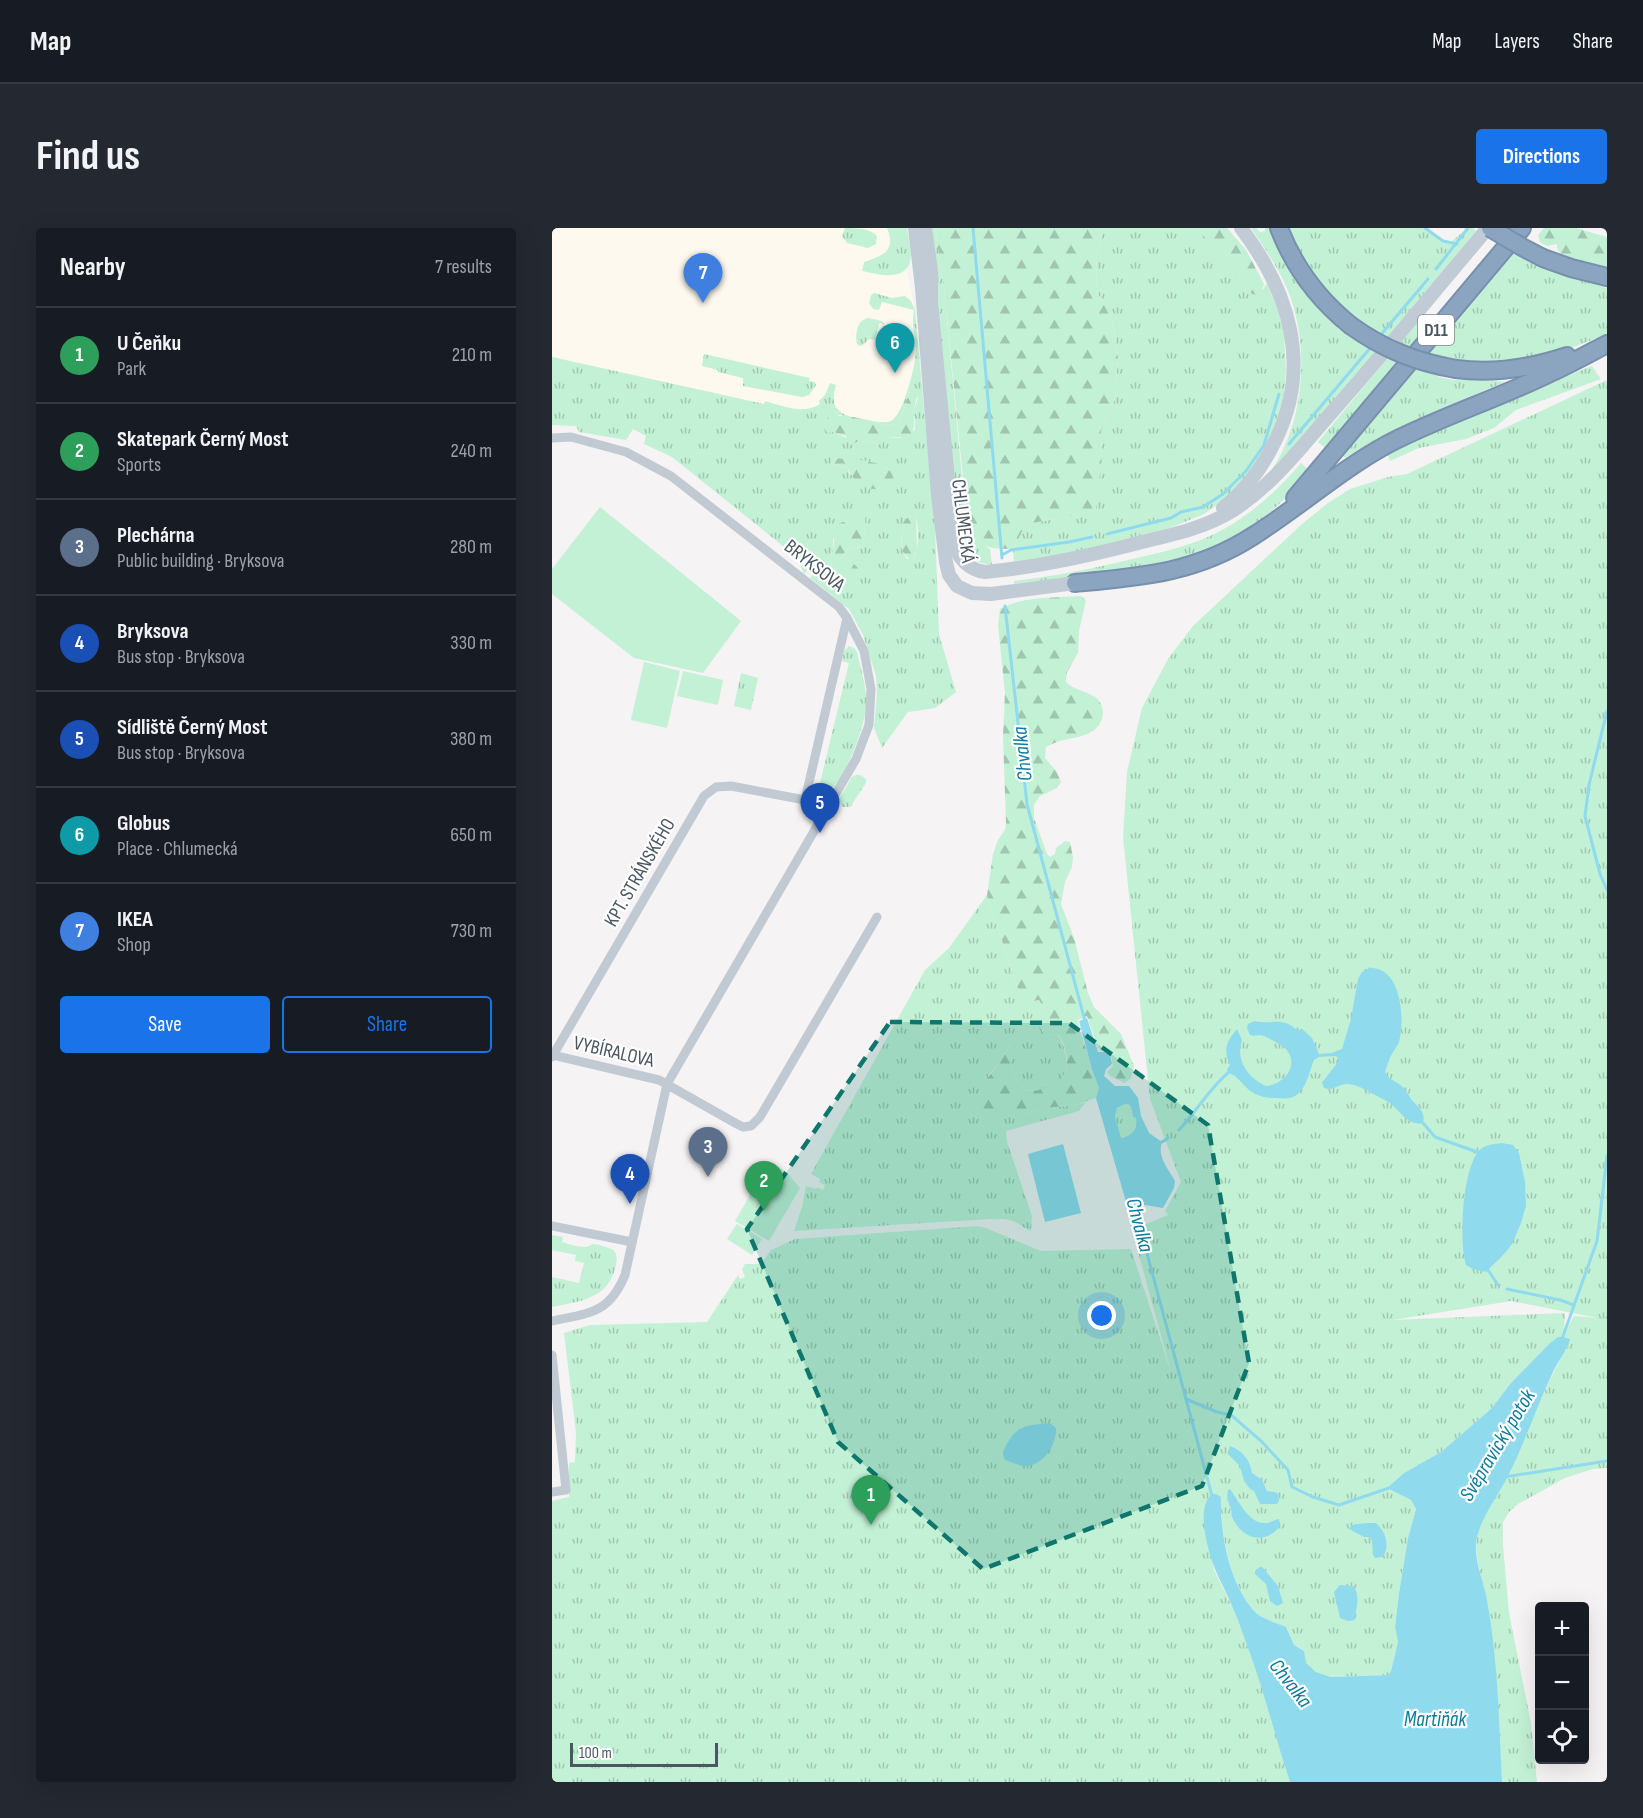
<!DOCTYPE html>
<html lang="en">
<head>
<meta charset="utf-8">
<style>
  :root { --surface:#171b24; --page:#242831; --text:#f1f3f6; --muted:#9ea1a6; --line:#363941; --accent:#1a73e8 }
  body { margin:0; font-family:"Sofia Sans Condensed",sans-serif; background:var(--page); color:var(--text) }
  .controls { position:absolute; right:18px; bottom:18px; display:grid; overflow:hidden; border-radius:6px; box-shadow:0 6px 24px #0002 }
  .controls button { width:54px; height:54px; display:grid; place-items:center; padding:0; border:0; border-bottom:2px solid var(--line); background:var(--surface); color:var(--text); font:30px sans-serif }
  .scale { position:absolute; left:18px; bottom:15px; width:148px; box-sizing:border-box; padding-left:6px; border:3px solid #4a5661; border-top:0; font-size:16px; line-height:21px; white-space:nowrap; color:#4a5661; -webkit-text-stroke:4px #fff; paint-order:stroke }
  .you { position:absolute; left:550px; top:1088px; width:21px; height:21px; margin:-15px; border:4px solid #fff; border-radius:50%; background:#1a73e8; box-shadow:0 0 0 9px #1a73e833 }
  .badge { display:grid; place-items:center; width:39px; height:39px; border-radius:50%; background:var(--accent); color:#fff; font-size:20px; font-weight:700 }
  .pin { position:absolute; translate:-50% -50px; filter:drop-shadow(0 2px 3px #0008) }
  .pin::after { content:''; position:absolute; top:32px; width:21px; height:18px; background:inherit; clip-path:polygon(0 0,100% 0,50% 100%) }
  .list { margin:0; padding:0; list-style:none }
  h2 { display:flex; justify-content:space-between; align-items:center; height:78px; margin:0; padding:0 24px; font-size:26px }
  h2 small { font-size:20px; font-weight:400; color:var(--muted) }
  .list li { display:grid; grid-template-columns:39px 1fr auto; gap:18px; align-items:center; box-sizing:border-box; height:96px; padding:0 24px; border-top:2px solid var(--line) }
  .list b { display:block; font-size:22px; white-space:nowrap }
  .list p { margin:0; font-size:20px; white-space:nowrap; color:var(--muted) }
  .list em { font-size:20px; font-style:normal; color:var(--muted) }
  .actions { display:flex; gap:12px; padding:18px 24px }
  .actions a { flex:1; padding:14px 0; border:2px solid var(--accent); border-radius:6px; text-align:center; font-size:21px; color:var(--accent) }
  .actions .main { background:var(--accent); color:#fff }
  .icon { flex:none; width:33px; height:33px; fill:none; stroke:currentColor; stroke-width:2; stroke-linecap:round; stroke-linejoin:round }
  .map { position:relative; flex:none; width:1055px; height:1554px; overflow:hidden; border-radius:6px }
  header { display:flex; align-items:center; gap:36px; box-sizing:border-box; height:84px; padding:0 30px; background:var(--surface); border-bottom:2px solid var(--line) }
  header strong { font-size:28px }
  nav { display:flex; gap:33px; margin-inline-start:auto; font-size:21px }
  .intro { display:flex; align-items:center; justify-content:space-between; box-sizing:border-box; height:144px; padding:0 36px }
  h1 { margin:0; font-size:42px }
  .button { padding:15px 27px; border-radius:6px; background:var(--accent); color:#fff; font-size:21px; font-weight:700 }
  main { display:flex; gap:36px; padding:0 36px }
  aside { flex:1; background:var(--surface); border-radius:6px; box-shadow:0 6px 24px #0002 }
  .map>svg:first-child { display:block }
  .commercial { fill:#fdf9ef }
  .grass { fill:url(#grass-tufts); fill-rule:evenodd }
  .forest { fill:url(#forest-firs) }
  .pitch { fill:#c3f1d5 }
  .water { fill:#90daee; fill-rule:evenodd }
  .lines { fill:none; stroke-linecap:round; stroke-linejoin:round }
  .stream { stroke:#90daee; stroke-width:3 }
  .motorway-casing { stroke:#7690ad; stroke-width:20 }
  .minor { stroke:#c1cad2; stroke-width:9 }
  .secondary { stroke:#c1cbd6; stroke-width:14 }
  .motorway { stroke:#8ba5c1; stroke-width:16 }
  .motorway-bridge-casing { stroke:#7690ad; stroke-width:20; stroke-linecap:butt }
  .motorway-bridge { stroke:#8ba5c1; stroke-width:16 }
  .marked { fill:#0f766e; fill-opacity:0.2; stroke:#0f766e; stroke-width:4.5; stroke-dasharray:12 8; stroke-linejoin:round }
  .labels { text-anchor:middle; stroke-width:4.5; stroke-linejoin:round; paint-order:stroke }
  .shield { fill:#fff; stroke:#808990; stroke-width:1.5 }
  .shield-label { font-size:18px; font-weight:bold; fill:#4a5661 }
  .street-label { font-size:20px; fill:#4a5661; stroke:#fff }
  .water-label { font-size:21px; font-style:italic; fill:#0c7c9b; stroke:#fff }
</style>
</head>
<body>
<header>
<strong>Map</strong>
<nav><a>Map</a><a>Layers</a><a>Share</a></nav>
</header>
<div class="intro"><h1>Find us</h1><a class="button">Directions</a></div>
<main>
<aside>
<h2>Nearby<small>7 results</small></h2>
<ul class="list">
<li><span class="badge" style="background:#2e9e5b">1</span><div><b>U Čeňku</b><p>Park</p></div><em>210 m</em></li>
<li><span class="badge" style="background:#2e9e5b">2</span><div><b>Skatepark Černý Most</b><p>Sports</p></div><em>240 m</em></li>
<li><span class="badge" style="background:#5c6f8a">3</span><div><b>Plechárna</b><p>Public building · Bryksova</p></div><em>280 m</em></li>
<li><span class="badge" style="background:#1a4fb4">4</span><div><b>Bryksova</b><p>Bus stop · Bryksova</p></div><em>330 m</em></li>
<li><span class="badge" style="background:#1a4fb4">5</span><div><b>Sídliště Černý Most</b><p>Bus stop · Bryksova</p></div><em>380 m</em></li>
<li><span class="badge" style="background:#0f9aa8">6</span><div><b>Globus</b><p>Place · Chlumecká</p></div><em>650 m</em></li>
<li><span class="badge" style="background:#3f7fe0">7</span><div><b>IKEA</b><p>Shop</p></div><em>730 m</em></li>
</ul>
<div class="actions"><a class="main">Save</a><a>Share</a></div>
</aside>
<div class="map">
<svg width="1055" height="1554" viewBox="0 0 1055 1554">
  <defs>
    <pattern id="grass-tufts" width="24" height="20" patternUnits="userSpaceOnUse" patternTransform="scale(1.5)"><rect width="24" height="20" fill="#c3f1d5"/><path d="M3 7l-1-3M5 7V3M7 7l1-3M15 17l-1-3M17 17v-4M19 17l1-3" fill="none" stroke="#a0c6b0"/></pattern>
    <pattern id="forest-firs" width="22" height="20" patternUnits="userSpaceOnUse" patternTransform="scale(1.5)"><rect width="22" height="20" fill="#c3f1d5"/><path d="M5 1l3.5 6h-7zM16 11l3.5 6h-7z" fill="#a0c6b0"/></pattern>
  </defs>
  <rect width="100%" height="100%" fill="#f5f3f3"/>
  <!-- commercial -->
  <polygon class="commercial" points="0,0 349,0 351,24 363,82 373,192 338,201 213,174 212,176 0,129"/>
  <!-- grass -->
  <g class="grass">
    <path d="M293 0C304 0 318 0 325 8L324 16 316 20 295 15 290 8Z"/>
    <path d="M335 0H355C356 10 361 24 358 34 352 54 324 46 310 43L312 34C329 28 345 24 335 0Z"/>
    <path d="M378 0H383L392 60 413 281C417 297 423 313 438 321L440 337C417 334 413 324 407 304Z"/>
    <polygon points="552,0 645,0 669,28 711,62 715,54 725,80 732,105 734,142 732,168 726,193 712,227 674,271 652,286 618,300 519,325 462,334 461,321 474,296 509,290 550,229 549,203 563,170 566,130 561,94 544,62 545,24"/>
    <path d="M699 0H704L708 4 713 3V0H718C735 42 751 64 783 96 786 100 787 102 792 105L802 91C771 72 751 31 734 0H876L890 11 899 14 913 2 912 0H921L924 3 745 218 719 243C750 197 757 130 741 77 733 49 715 24 699 0Z"/>
    <path d="M961 25 997 42 1055 56V106L1009 124 947 136 889 132 886 149 902 152 913 151 954 154C898 176 844 198 793 230L791 228Z"/>
    <path d="M322 65 340 70 353 68 359 73 363 82 383 299 387 406 404 464 383 480 356 484 330 520 322 500 325 465 324 448 311 407 297 381 258 350 267 339 261 335 252 346 249 339 251 334 120 229 92 216 94 208 81 201 74 212 27 204 24 198 0 197V129L212 176 213 173C231 178 251 187 268 176L267 173 273 167 278 155 284 157C280 173 280 181 296 188L284 187 281 204 304 214 320 213 325 217 334 209 349 210 363 202 362 182 366 170 360 160C352 173 354 182 345 196L335 198 321 193C327 194 334 195 339 193 352 187 365 132 364 119 363 106 359 95 362 82L330 74 327 82 321 81 317 75 319 67ZM282 230 320 234 336 240 297 246 296 240 280 236ZM363 286C367 298 368 320 361 331H355C346 319 350 309 351 295ZM300 292 314 300 310 317C302 320 292 320 291 331L308 347 304 355 290 349 278 353 274 345V341L269 337 281 324V312L292 293Z"/>
    <path d="M316 90 330 93 332 96 327 95 323 112 317 111 311 117 308 118 305 116C303 106 305 92 316 90Z"/>
    <polygon points="865,95 876,105 777,223 766,214"/>
    <polygon points="152,126 258,150 257,153 263,154 264,157 257,167 250,169 191,158 191,150 166,144 166,142 150,138"/>
    <polygon points="1040,138 1049,151 964,182 942,200 914,211 867,220 838,233 836,227 858,212 882,201"/>
    <path d="M1055 152V1240L1041 1241 1013 1250 966 1276 957 1284 951 1294V1317L957 1385 979 1495 985 1554H950C946 1494 945 1432 935 1373 932 1352 921 1331 925 1310 928 1289 947 1266 957 1245 977 1203 992 1158 1016 1118L997 1116 958 1156 940 1180 889 1224 852 1245 835 1260 859 1272 864 1281 856 1310 847 1365 843 1399 846 1414 839 1443 836 1447 779 1449 764 1444 753 1435 752 1423 742 1417 734 1399C725 1395 711 1391 704 1385 678 1357 668 1306 669 1269L654 1275V1307L662 1342 681 1380 704 1439 738 1554H0V1273L17 1269V1235L23 1234 24 1204 12 1105 38 1097 155 1094 186 1047 188 1051 193 1049 190 1041 193 1036H209L219 1022 243 1011 426 998 434 1000 489 1023 579 1021 619 1144 580 1002 616 987 613 983 629 954 598 871 571 609 575 544 590 480 616 431 641 398 750 296 776 275 798 261 836 249 855 246ZM959 1073 1046 1090 1022 1088 1012 1107 1013 1085 841 1092Z"/>
    <path d="M749 235 759 244C739 265 719 286 694 302 625 346 541 345 462 356V353C504 348 544 340 585 330 615 323 645 316 672 301 702 284 727 261 749 235Z"/>
    <path d="M297 418 302 420 305 424C308 439 315 459 314 474 314 501 292 552 272 571 265 573 261 569 259 563L263 556 268 555 297 435 290 433 292 423Z"/>
    <polygon points="189,445 206,450 199,482 182,478"/>
    <polygon points="304,547 308,547 314,551 314,555 298,579 290,579 287,571 300,549"/>
    <path d="M435 667 468 767 477 774 487 772 490 777 488 785 499 806 506 807C515 821 520 847 502 858 499 860 493 861 489 862 475 865 469 862 463 849 459 839 460 827 458 817L448 833 436 848 464 888 501 879 520 878 534 874 527 883 454 903 455 914 480 988 479 1003C473 1001 471 998 465 995 458 990 447 991 439 991L242 1003 250 979 254 958 264 961 265 959 271 962 273 957 267 954 268 951 259 946 373 742 397 720Z"/>
    <path d="M573 876H576L579 879 581 889 584 890 585 896 583 898C581 907 578 909 568 910L563 889 565 880Z"/>
    <path d="M0 1007 11 1009 10 1014C17 1016 25 1019 33 1019 36 1019 38 1017 41 1016 45 1016 55 1019 59 1021 66 1024 65 1031 64 1037 57 1071 29 1073 0 1079V1049L27 1055 32 1035 23 1033 24 1027 0 1022Z"/>
  </g>
  <!-- forest -->
  <g class="forest">
    <path d="M383 0H552L545 24 544 62 561 94 566 130 563 170 549 203 550 229 544 281 509 290 474 296 461 321C431 321 425 319 415 289L392 60Z"/>
    <polygon points="645,0 675,0 694,22 712,56 709,65 705,67 700,66"/>
    <path d="M992 0H1024L1055 9V39C1044 38 1016 32 1008 25 1005 22 1005 19 1005 16L995 18 988 14 986 7Z"/>
    <path d="M360 160 366 161C366 170 362 177 362 185 362 216 360 208 334 209L329 216 325 217 320 213 304 214 300 217 296 215 294 208 281 204 276 205 273 202 277 183 287 188H296L321 193 335 198 345 196C354 182 352 173 360 160Z"/>
    <path d="M284 230C302 233 342 229 342 255 328 269 301 258 296 240L280 236V231Z"/>
    <polygon points="359,286 363,286 364,289 365,321 361,331 358,332 350,323 349,318 351,295"/>
    <path d="M308 287 313 289 314 300 310 317C302 320 292 320 291 330 300 335 310 338 308 351L299 359 294 356 292 350 290 349 278 353 276 352 274 341 267 335 266 332 271 326 278 328C285 319 279 307 286 296Z"/>
    <path d="M529 368 534 372 527 403 526 425 515 444 514 454C522 462 534 463 543 469 548 473 551 478 551 485 549 507 528 508 512 512 506 513 500 516 494 519L493 530 505 544 509 554 505 560 488 568 482 577V590L495 626 498 629 503 626 504 620 513 613 518 614 521 629 520 639 513 654 509 676 522 710 536 765 542 779 569 806 582 838 579 850 573 855 558 848 555 844 561 838 558 822 549 823 546 820 535 788 526 792 527 800 547 860 544 870 520 878 501 879 464 888 431 882 430 858 448 833 459 816C460 827 459 838 463 849 470 865 478 865 493 860 519 854 519 826 507 807L499 806 493 808C483 800 487 788 490 777L487 772 477 774 468 767 435 667 441 626 446 612 453 602 454 595 451 508 453 465 446 397 448 381C471 368 503 370 529 368Z"/>
  </g>
  <!-- pitch -->
  <g class="pitch">
    <polygon points="48,279 189,393 151,445 82,430 0,366 0,341"/>
    <polygon points="92,434 128,443 115,500 79,492"/>
    <polygon points="131,443 171,452 166,477 125,468"/>
    <path d="M216 936C230 937 239 949 248 960L217 1013 183 993Z"/>
    <polygon points="185,996 210,1011 200,1027 175,1011"/>
  </g>
  <!-- water -->
  <g class="water">
    <path d="M817 740C850 738 853 792 847 814 845 819 842 822 840 826 837 831 835 838 833 844 837 852 844 853 851 859 855 863 856 867 859 871 866 879 874 884 871 895 854 899 846 878 833 872 822 867 805 855 794 856 785 857 781 863 772 860L770 854 772 852 786 834V830L784 828 767 829 762 832C757 844 754 866 738 870 733 871 728 870 723 870 713 870 705 868 697 862 690 856 684 846 676 845L675 841 678 837C671 822 674 814 685 801L690 812C683 832 696 850 714 858 732 857 749 836 733 820 731 818 715 809 712 808 707 806 703 809 698 807L695 800 696 796 702 793C721 797 729 788 745 802L750 801 760 810 767 826 779 825 790 821 799 791 806 751 810 744Z"/>
    <path d="M535 790 546 824H552L558 827 560 836 554 841 552 848 563 858H577L586 870 589 888 597 905 610 914C605 929 616 940 623 953L622 960 611 980 587 976 590 989 579 991 544 870 547 860 540 841 527 793ZM573 876H576L579 879 581 889 584 890C586 901 579 909 569 910L563 889 565 880Z"/>
    <path d="M950 915 961 917 967 925 973 954 974 978 969 995 960 1016 954 1024 934 1044 921 1041 914 1037C907 1013 910 947 925 925 930 917 941 916 950 915Z"/>
    <polygon points="511,916 529,985 493,994 476,926"/>
    <path d="M1006 1109H1011L1018 1111C1015 1123 1006 1133 1001 1144 985 1178 973 1214 956 1248 946 1268 930 1288 925 1309 920 1330 932 1352 935 1372 946 1432 947 1494 950 1554H738C723 1509 712 1462 695 1417 690 1404 686 1391 680 1378 672 1358 660 1340 656 1319 652 1304 647 1277 660 1266H664L669 1269C668 1306 677 1356 704 1385 711 1391 725 1395 734 1399L742 1417 752 1423 754 1435 764 1444 779 1449 836 1447 839 1443 846 1414 843 1399 847 1365 856 1310 864 1281 859 1272 835 1260 852 1245 889 1224 940 1180 958 1156 997 1116Z"/>
    <path d="M498 1195 504 1200C505 1217 490 1239 472 1238 466 1237 459 1234 453 1232 449 1225 452 1221 456 1214 466 1196 479 1197 498 1195Z"/>
    <path d="M678 1218C691 1223 698 1232 700 1245L710 1252 715 1263 723 1264 726 1266 727 1273 725 1276H708L702 1263 698 1261 692 1253 688 1238 676 1226Z"/>
    <path d="M678 1261C686 1272 697 1296 713 1295 718 1295 722 1292 727 1291L728 1298C713 1317 692 1312 681 1291 679 1288 680 1285 679 1281 676 1274 674 1270 676 1262Z"/>
    <path d="M813 1295H824C834 1304 838 1317 831 1329L823 1330 821 1327 820 1313 818 1309H812L797 1301 800 1297Z"/>
    <polygon points="708,1339 711,1340 726,1358 731,1375 725,1378 718,1373 714,1356 703,1346 703,1343"/>
    <path d="M788 1357 801 1358C809 1368 804 1380 803 1392L796 1393 788 1390 782 1364Z"/>
  </g>
  <g class="lines">
    <!-- stream -->
    <g class="stream">
      <polyline points="421,0 450,330"/>
      <polyline points="873,0 891,13 905,16"/>
      <polyline points="884,41 916,0"/>
      <polyline points="827,109 876,51"/>
      <polyline points="737,216 819,119"/>
      <polyline points="555,306 619,290 629,284 651,279 671,266 694,243 712,217 727,166"/>
      <polyline points="450,327 459,322 517,314 540,309"/>
      <polyline points="453,378 475,576 533,793"/>
      <polyline points="1055,483 1037,557 1033,588 1048,646 1055,662"/>
      <polyline points="871,895 883,909 925,924"/>
      <path d="M627 902C644 884 657 861 676 845"/>
      <polyline points="610,914 616,910"/>
      <polyline points="585,988 660,1268"/>
      <polyline points="936,1042 946,1057"/>
      <polyline points="955,1061 1008,1072 1022,1077"/>
      <polyline points="1010,1111 1045,1013 1055,928"/>
      <polyline points="634,1171 665,1184 679,1187 709,1213 736,1242 740,1259 761,1269 787,1277 837,1260"/>
      <polyline points="952,1249 1055,1233"/>
    </g>
    <!-- motorway casing -->
    <g class="motorway-casing">
      <g id="motorway">
        <path d="M727 0C742 39 766 71 798 97"/>
        <polyline points="991,30 1019,40 1055,49"/>
        <path d="M904 141C942 146 979 140 1015 128"/>
        <polyline points="743,270 970,0"/>
        <path d="M523 355C588 349 644 345 701 308 747 279 788 242 836 216 888 189 945 171 998 145 1018 136 1036 126 1055 116"/>
      </g>
    </g>
    <!-- minor -->
    <g class="minor">
      <path d="M0 210 19 209 74 224 119 248 287 379 295 390 312 423 319 461 317 497 304 531 115 856 73 1047C57 1086 37 1085 0 1093"/>
      <polyline points="253,572 295,390"/>
      <polyline points="0,827 107,852 185,896 191,899 199,898 208,889 325,689"/>
      <polyline points="0,829 152,568 164,559 179,558 253,572 273,583"/>
      <polyline points="0,998 80,1014"/>
      <polyline points="0,1127 14,1262 0,1264"/>
    </g>
    <!-- secondary -->
    <g class="secondary">
      <polyline points="363,0 370,60 386,267 394,334 397,347 405,358 420,365 439,366 523,355"/>
      <path d="M373 0 379 43V74L402 314C405 330 417 342 433 344 488 339 541 327 594 313 624 306 654 299 680 283 720 258 749 219 780 184 833 124 884 61 936 0"/>
      <path d="M671 280C695 261 711 239 724 211 760 137 737 63 689 0"/>
    </g>
    <!-- motorway -->
    <use href="#motorway" class="motorway"/>
    <!-- motorway-bridge casing -->
    <g class="motorway-bridge-casing">
      <g id="motorway-bridge">
        <polyline points="938,0 970,19 991,30"/>
        <path d="M798 97C831 121 864 134 904 141"/>
      </g>
    </g>
    <!-- motorway-bridge -->
    <use href="#motorway-bridge" class="motorway-bridge"/>
  </g>
  <!-- marked area -->
  <path class="marked" d="M338 794 517 795 656 897 697 1135 650 1258 431 1341 286 1214 195 1001Z"/>
  <g class="labels">
    <!-- shield labels -->
    <rect class="shield" x="866" y="87" width="36" height="30" rx="4.5"/>
    <g class="shield-label">
      <text x="884" y="108">D11</text>
    </g>
    <!-- street labels -->
    <g class="street-label">
      <text transform="translate(412 293) rotate(83)" y="7">CHLUMECKÁ</text>
      <text transform="translate(263 337) rotate(38)" y="7">BRYKSOVA</text>
      <text transform="translate(87 644) rotate(-60)" y="7">KPT. STRÁNSKÉHO</text>
      <text transform="translate(62 823) rotate(13)" y="7">VYBÍRALOVA</text>
    </g>
    <!-- water labels -->
    <g class="water-label">
      <text transform="translate(470 526) rotate(-96)" y="7">Chvalka</text>
      <text transform="translate(588 997) rotate(75)" y="7">Chvalka</text>
      <text transform="translate(945 1217) rotate(-59)" y="7">Svépravický potok</text>
      <text transform="translate(739 1455) rotate(52)" y="7">Chvalka</text>
      <text x="883" y="1498">Martiňák</text>
    </g>
  </g>
</svg>
<div class="controls">
<button>+</button>
<button>−</button>
<button><svg class="icon" aria-label="locate" viewBox="0 0 24 24"><circle cx="12" cy="12" r="6"/><path d="M12 2v4M12 18v4M2 12h4M18 12h4"/></svg></button>
</div>
<div class="scale">100 m</div>
<div class="you"></div>
<div class="pin badge" style="left:319px;top:1297px;background:#2e9e5b">1</div>
<div class="pin badge" style="left:212px;top:983px;background:#2e9e5b">2</div>
<div class="pin badge" style="left:156px;top:949px;background:#5c6f8a">3</div>
<div class="pin badge" style="left:78px;top:976px;background:#1a4fb4">4</div>
<div class="pin badge" style="left:268px;top:605px;background:#1a4fb4">5</div>
<div class="pin badge" style="left:343px;top:145px;background:#0f9aa8">6</div>
<div class="pin badge" style="left:151px;top:75px;background:#3f7fe0">7</div>
</div>
</main>
</body>
</html>
